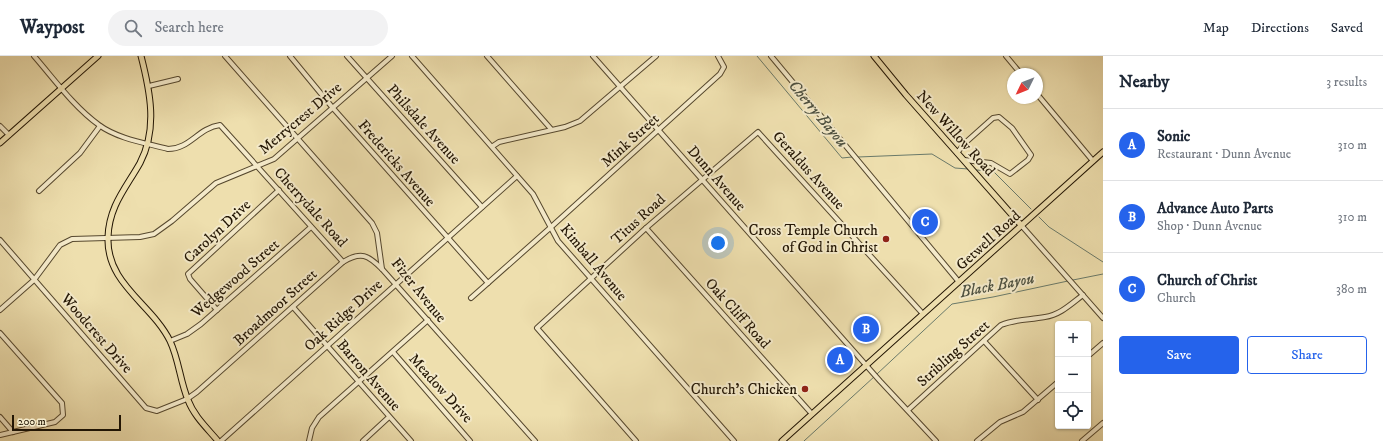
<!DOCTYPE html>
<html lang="en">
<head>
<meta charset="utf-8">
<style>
  :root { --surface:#fff; --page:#f2f2f3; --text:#1f2937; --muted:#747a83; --line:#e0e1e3; --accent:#2563eb }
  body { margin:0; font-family:"IM FELL DW Pica",serif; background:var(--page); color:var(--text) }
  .controls { position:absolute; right:12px; bottom:12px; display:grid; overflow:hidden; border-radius:4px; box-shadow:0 1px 3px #0004 }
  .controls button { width:36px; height:36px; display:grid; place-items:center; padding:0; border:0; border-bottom:1px solid var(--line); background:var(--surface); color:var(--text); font:20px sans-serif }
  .compass { position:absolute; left:1007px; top:12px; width:36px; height:36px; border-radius:50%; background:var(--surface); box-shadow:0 1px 3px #0004; rotate:227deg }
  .scale { position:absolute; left:12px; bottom:10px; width:109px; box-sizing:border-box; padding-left:4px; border:2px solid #231604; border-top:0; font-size:11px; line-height:14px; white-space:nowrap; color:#231604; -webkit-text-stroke:3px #f4eaca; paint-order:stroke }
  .you { position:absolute; left:718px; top:187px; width:14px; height:14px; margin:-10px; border:3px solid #fff; border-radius:50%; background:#1a73e8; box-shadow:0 0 0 6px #1a73e833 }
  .badge { display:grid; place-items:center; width:26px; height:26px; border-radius:50%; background:var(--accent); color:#fff; font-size:13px; font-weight:700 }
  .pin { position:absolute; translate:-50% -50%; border:2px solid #fff; box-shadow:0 1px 4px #0006 }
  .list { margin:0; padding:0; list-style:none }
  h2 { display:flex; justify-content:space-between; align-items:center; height:52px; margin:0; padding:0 16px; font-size:17px }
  h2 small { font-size:13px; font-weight:400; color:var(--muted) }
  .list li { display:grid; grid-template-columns:26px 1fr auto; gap:12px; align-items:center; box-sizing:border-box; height:72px; padding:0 16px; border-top:1px solid var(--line) }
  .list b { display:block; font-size:15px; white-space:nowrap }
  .list p { margin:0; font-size:13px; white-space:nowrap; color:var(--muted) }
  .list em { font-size:13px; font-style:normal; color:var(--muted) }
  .actions { display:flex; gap:8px; padding:12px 16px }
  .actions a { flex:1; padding:9px 0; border:1px solid var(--accent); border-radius:4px; text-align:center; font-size:14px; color:var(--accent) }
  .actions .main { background:var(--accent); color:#fff }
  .icon { flex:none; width:22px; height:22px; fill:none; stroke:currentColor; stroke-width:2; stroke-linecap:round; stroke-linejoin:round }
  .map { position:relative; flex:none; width:1103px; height:385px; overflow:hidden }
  header { display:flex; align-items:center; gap:24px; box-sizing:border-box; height:56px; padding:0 20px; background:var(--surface); border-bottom:1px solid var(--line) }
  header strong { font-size:19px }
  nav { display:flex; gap:22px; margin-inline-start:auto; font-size:14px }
  .search { width:280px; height:36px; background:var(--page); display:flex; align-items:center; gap:10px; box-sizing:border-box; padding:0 14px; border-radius:22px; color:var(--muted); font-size:15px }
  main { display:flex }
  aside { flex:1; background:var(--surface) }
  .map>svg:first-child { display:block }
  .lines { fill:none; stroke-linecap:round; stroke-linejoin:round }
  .stream { stroke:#6a7a6a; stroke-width:1 }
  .minor-casing { stroke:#56482e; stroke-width:6 }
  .major-casing { stroke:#231604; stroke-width:7 }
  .minor { stroke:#f4eaca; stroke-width:4 }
  .major { stroke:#eedfae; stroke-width:5 }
  .poi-dot { fill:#8f2418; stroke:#f4eaca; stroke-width:1.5 }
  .labels { text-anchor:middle; stroke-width:4; stroke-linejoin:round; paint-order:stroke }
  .street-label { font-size:15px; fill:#231604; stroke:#f4eaca }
  .poi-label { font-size:15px; fill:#231604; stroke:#f4eaca; text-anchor:end }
  .water-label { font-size:16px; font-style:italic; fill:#4c5040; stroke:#f4eaca }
</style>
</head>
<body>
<header>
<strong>Waypost</strong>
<div class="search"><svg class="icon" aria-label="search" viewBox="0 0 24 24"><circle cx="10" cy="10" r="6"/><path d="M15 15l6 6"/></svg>Search here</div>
<nav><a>Map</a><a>Directions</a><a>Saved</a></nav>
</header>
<main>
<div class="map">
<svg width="1103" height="385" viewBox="0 0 1103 385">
  <rect width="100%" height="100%" fill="#eedfae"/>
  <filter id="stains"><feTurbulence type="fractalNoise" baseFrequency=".005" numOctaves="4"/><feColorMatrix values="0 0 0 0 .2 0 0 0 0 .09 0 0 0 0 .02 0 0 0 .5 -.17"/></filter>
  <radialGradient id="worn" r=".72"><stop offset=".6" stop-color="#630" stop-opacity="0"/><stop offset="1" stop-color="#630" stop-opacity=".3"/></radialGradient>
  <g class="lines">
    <!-- stream -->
    <g class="stream">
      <polyline points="757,0 842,102 852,101"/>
      <polyline points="858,101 932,98 955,112 968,113"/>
      <polyline points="976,114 993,115 1031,153"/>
      <polyline points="1039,161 1049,171 1103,206"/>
      <polyline points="1073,224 1103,218"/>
      <polyline points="877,318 952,248 993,241 1068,225"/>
      <polyline points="804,385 875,320"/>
    </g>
    <!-- minor casing -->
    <g class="minor-casing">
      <g id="minor">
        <path d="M34 0C54 23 74 51 99 69 118 83 146 87 168 93 190 93 198 72 220 69L343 206"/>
        <polyline points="225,0 372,167 377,177 382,213 535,385"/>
        <polyline points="290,0 332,51 488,227"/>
        <polyline points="347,0 482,151"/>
        <polyline points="412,0 533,138 558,185 734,385"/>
        <polyline points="487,0 551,73"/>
        <polyline points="593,0 880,325 936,385"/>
        <polyline points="771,0 959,226"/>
        <polyline points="1006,0 1021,18"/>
        <polyline points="149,30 178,23"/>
        <polyline points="1037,38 1093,105"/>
        <polyline points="0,70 9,79"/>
        <polyline points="493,90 499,86 565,71 580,65 656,0"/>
        <polyline points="957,97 965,87 993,62 999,61 1012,72 1031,99 1028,104 1010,118 991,107 964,104"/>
        <polyline points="39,135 80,97 100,70"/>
        <polyline points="1021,169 1103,262"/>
        <polyline points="646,172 812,358"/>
        <path d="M0 184 146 352 157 355 187 343 197 336 343 206C361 195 368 199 382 213"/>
        <polyline points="471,242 550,172 720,18 724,11 718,0"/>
        <polyline points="293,251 411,385"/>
        <polyline points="0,254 34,224 60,189 72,183 140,181 154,178 172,165 216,127 274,103 392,0"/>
        <polyline points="217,254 190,223 188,218 279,134"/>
        <polyline points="0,277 62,347 63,359 55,366 0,379"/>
        <polyline points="170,285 187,278 201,268 311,171"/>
        <polyline points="984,285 1038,344"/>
        <polyline points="393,296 470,385"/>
        <polyline points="1088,300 1103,287"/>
        <path d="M908 354 1001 269C1016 263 1029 264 1045 261 1060 259 1071 248 1083 239"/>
        <polyline points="0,361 13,376"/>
        <polyline points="221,385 517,120"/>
        <polyline points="309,385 312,372 319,361 428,264"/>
        <polyline points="363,385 389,361"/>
        <polyline points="636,385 537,272 646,172 758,76 923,258"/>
        <polyline points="977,385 1000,366 1023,356 1058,326"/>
        <polyline points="1082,385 1103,367"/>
      </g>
    </g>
    <!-- major casing -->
    <g class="major-casing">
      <g id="major">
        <path d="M141 0C150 35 158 73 140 107 126 132 109 150 108 181 106 228 152 248 170 285 179 304 180 325 188 344 194 360 207 372 218 385"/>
        <polyline points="874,0 906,39 1021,169"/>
        <polyline points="0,87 98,0"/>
        <polyline points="782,385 1103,96"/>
      </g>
    </g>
    <!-- minor -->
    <use href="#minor" class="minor"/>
    <!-- major -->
    <use href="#major" class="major"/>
  </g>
  <!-- markers -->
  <g class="poi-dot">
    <circle cx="886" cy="183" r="4"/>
    <circle cx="805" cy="333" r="4"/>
  </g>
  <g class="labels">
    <!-- street labels -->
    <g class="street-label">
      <text transform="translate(300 62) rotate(-40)" y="5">Merrycrest Drive</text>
      <text transform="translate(424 68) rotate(48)" y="5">Philsdale Avenue</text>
      <text transform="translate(956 77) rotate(48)" y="5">New Willow Road</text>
      <text transform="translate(630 84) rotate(-42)" y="5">Mink Street</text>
      <text transform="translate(397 107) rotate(49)" y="5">Fredericks Avenue</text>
      <text transform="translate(809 114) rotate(48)" y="5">Geraldus Avenue</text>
      <text transform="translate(717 122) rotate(49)" y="5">Dunn Avenue</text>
      <text transform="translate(311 151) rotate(48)" y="5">Cherrydale Road</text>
      <text transform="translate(638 163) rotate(-42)" y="5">Titus Road</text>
      <text transform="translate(217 175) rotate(-43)" y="5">Carolyn Drive</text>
      <text transform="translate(988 184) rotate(-42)" y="5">Getwell Road</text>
      <text transform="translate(594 206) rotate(50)" y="5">Kimball Avenue</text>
      <text transform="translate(235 222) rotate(-41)" y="5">Wedgewood Street</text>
      <text transform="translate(419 234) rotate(51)" y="5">Fizer Avenue</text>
      <text transform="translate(275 251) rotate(-42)" y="5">Broadmoor Street</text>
      <text transform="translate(738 257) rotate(48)" y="5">Oak Cliff Road</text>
      <text transform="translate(343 259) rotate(-42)" y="5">Oak Ridge Drive</text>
      <text transform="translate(97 277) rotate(49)" y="5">Woodcrest Drive</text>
      <text transform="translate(953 297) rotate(-42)" y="5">Stribling Street</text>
      <text transform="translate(369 319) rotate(49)" y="5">Barron Avenue</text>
      <text transform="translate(441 332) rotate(48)" y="5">Meadow Drive</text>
    </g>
    <!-- poi labels -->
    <g class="poi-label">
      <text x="878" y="179">Cross Temple Church<tspan x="878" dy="17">of God in Christ</tspan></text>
      <text x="797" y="338">Church's Chicken</text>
    </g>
    <!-- water labels -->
    <g class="water-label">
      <text transform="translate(819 57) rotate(50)" y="6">Cherry Bayou</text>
      <text transform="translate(997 228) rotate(-11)" y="6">Black Bayou</text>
    </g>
  </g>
  <rect width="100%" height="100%" filter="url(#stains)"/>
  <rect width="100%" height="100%" fill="url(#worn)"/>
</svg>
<div class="controls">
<button>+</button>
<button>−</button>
<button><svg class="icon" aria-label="locate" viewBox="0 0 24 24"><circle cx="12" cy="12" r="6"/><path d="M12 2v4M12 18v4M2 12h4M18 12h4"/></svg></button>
</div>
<svg class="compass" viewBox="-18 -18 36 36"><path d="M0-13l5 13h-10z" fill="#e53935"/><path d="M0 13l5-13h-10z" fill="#747a83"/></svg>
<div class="scale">200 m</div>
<div class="you"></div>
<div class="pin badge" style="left:840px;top:304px">A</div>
<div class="pin badge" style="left:866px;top:273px">B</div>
<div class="pin badge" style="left:925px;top:166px">C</div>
</div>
<aside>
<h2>Nearby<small>3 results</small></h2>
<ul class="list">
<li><span class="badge">A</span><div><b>Sonic</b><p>Restaurant · Dunn Avenue</p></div><em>310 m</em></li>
<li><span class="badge">B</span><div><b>Advance Auto Parts</b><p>Shop · Dunn Avenue</p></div><em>310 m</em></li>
<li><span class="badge">C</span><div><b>Church of Christ</b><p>Church</p></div><em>380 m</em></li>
</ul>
<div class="actions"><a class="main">Save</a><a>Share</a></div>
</aside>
</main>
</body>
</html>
